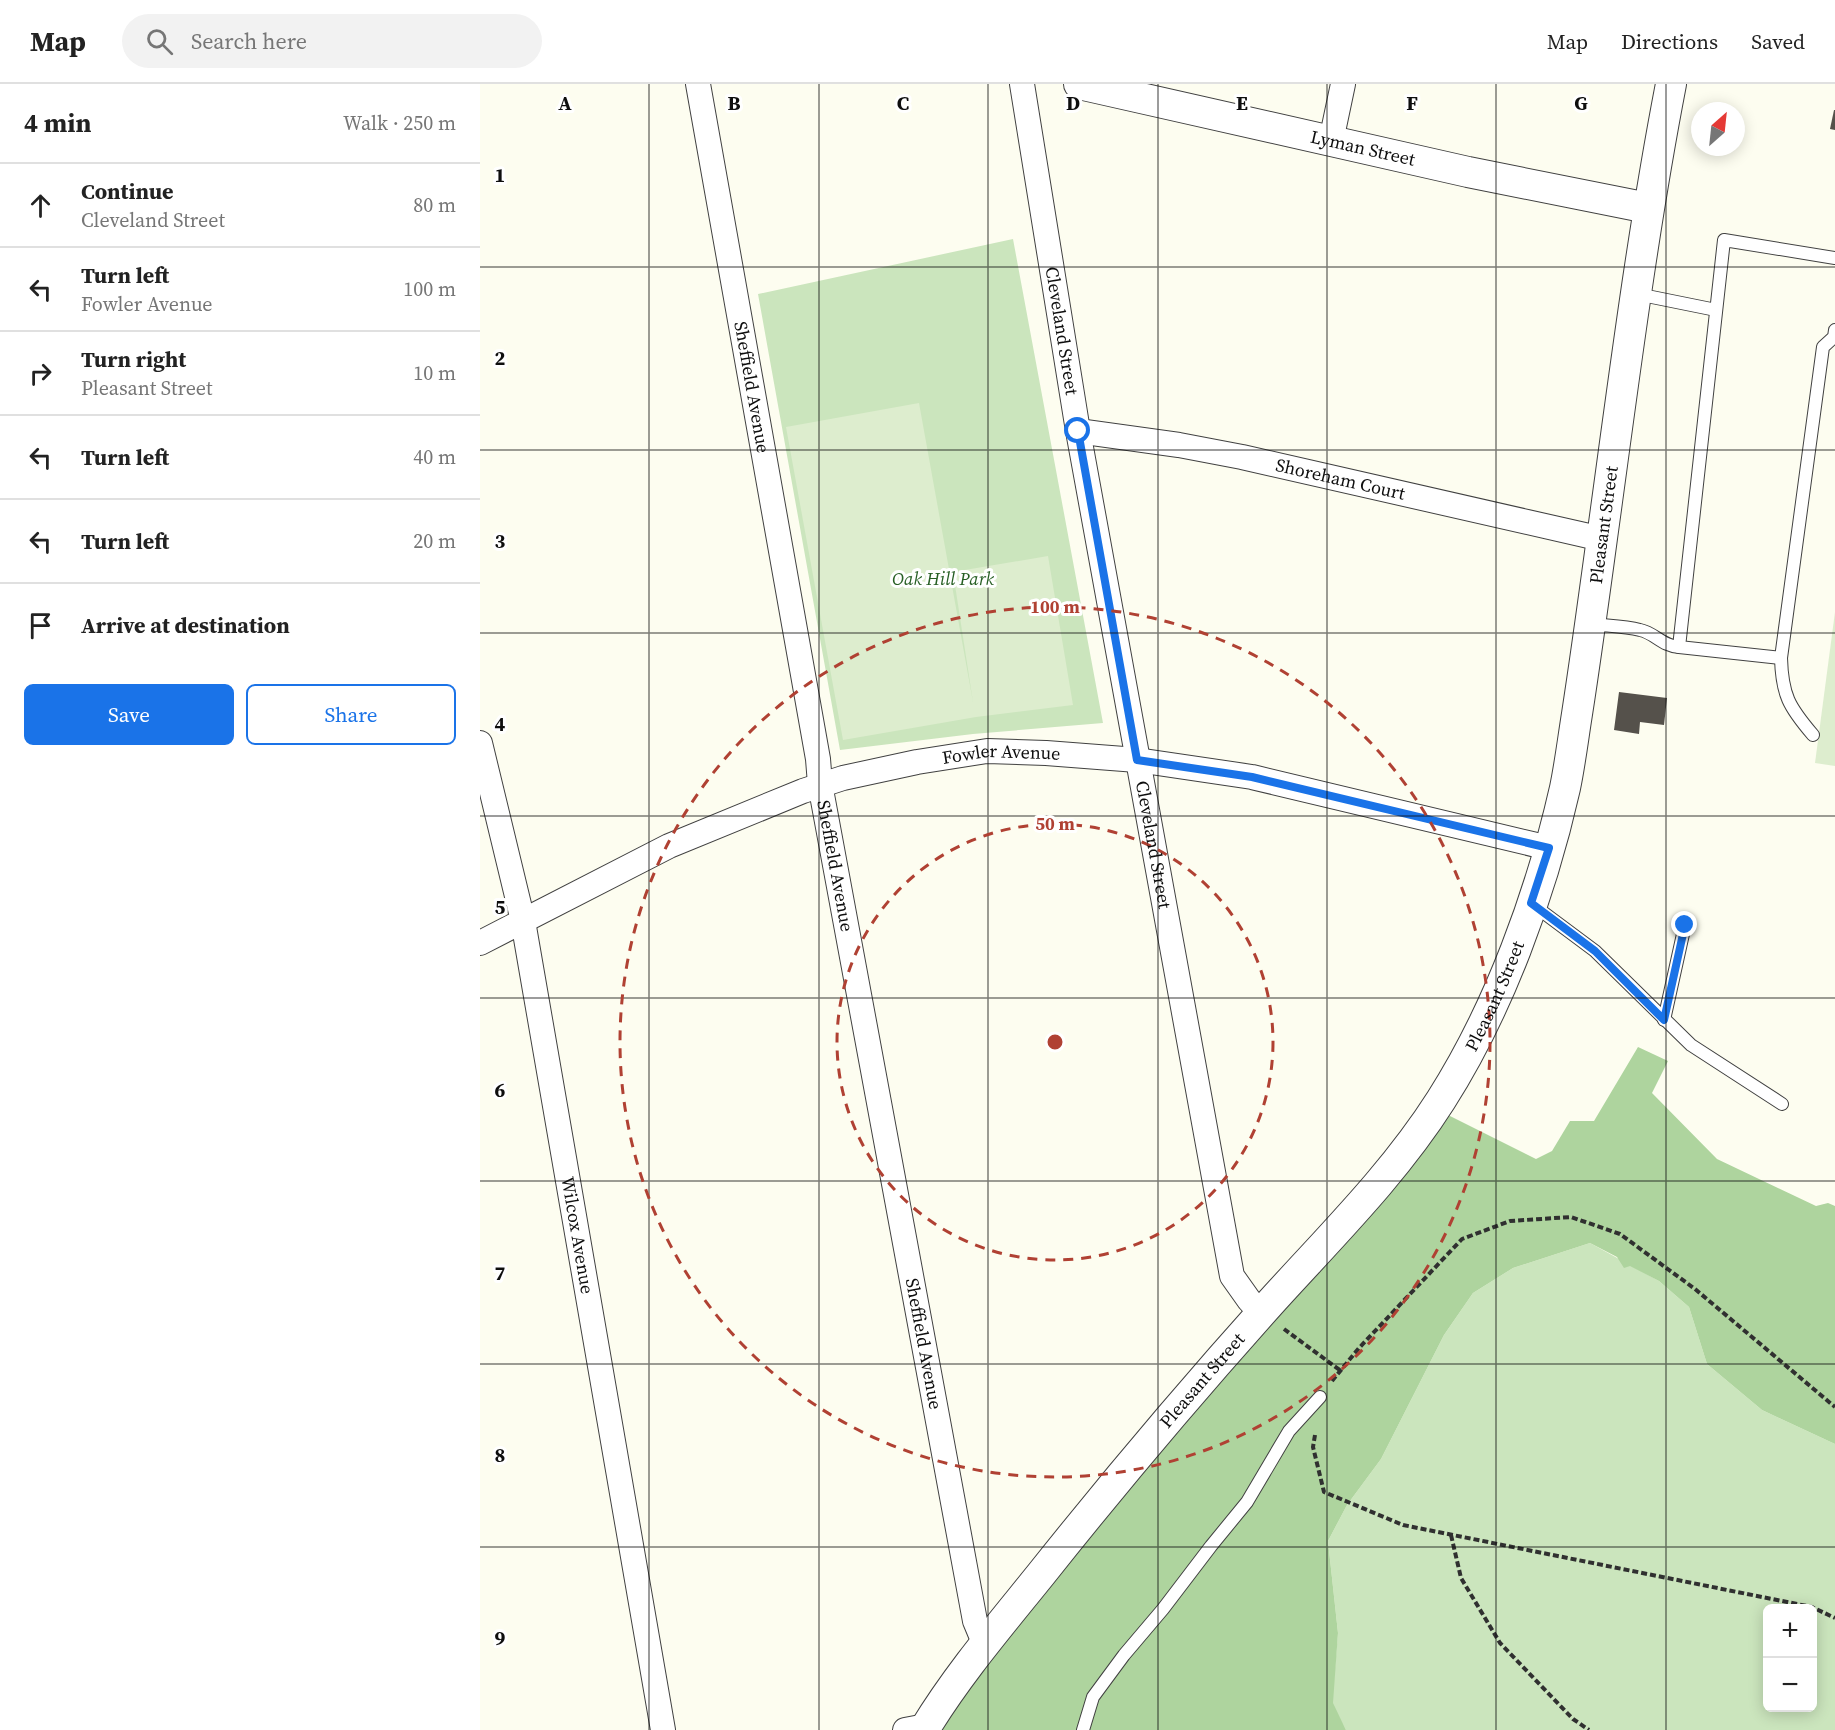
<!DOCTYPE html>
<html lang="en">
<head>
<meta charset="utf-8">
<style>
  :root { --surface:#fff; --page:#f2f2f2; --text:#222; --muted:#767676; --line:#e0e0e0; --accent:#1a73e8 }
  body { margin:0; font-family:"Source Serif 4",serif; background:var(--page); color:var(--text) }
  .controls { position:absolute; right:18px; bottom:18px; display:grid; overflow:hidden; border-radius:9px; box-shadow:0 3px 15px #0003 }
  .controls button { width:54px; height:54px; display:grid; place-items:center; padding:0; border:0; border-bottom:2px solid var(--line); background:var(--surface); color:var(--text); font:30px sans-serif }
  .compass { position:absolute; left:1211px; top:18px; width:54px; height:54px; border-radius:50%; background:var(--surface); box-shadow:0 3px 15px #0003; rotate:27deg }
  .stop { position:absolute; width:18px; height:18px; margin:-14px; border:4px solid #1a73e8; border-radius:50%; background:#fff }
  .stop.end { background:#1a73e8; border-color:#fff; box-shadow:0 2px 6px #0008 }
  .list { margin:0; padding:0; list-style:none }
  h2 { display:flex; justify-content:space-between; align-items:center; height:78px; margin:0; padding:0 24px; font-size:26px }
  h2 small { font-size:20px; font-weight:400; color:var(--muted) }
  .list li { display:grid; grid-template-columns:39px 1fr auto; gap:18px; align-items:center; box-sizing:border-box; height:84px; padding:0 24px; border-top:2px solid var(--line) }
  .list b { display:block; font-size:22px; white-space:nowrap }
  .list p { margin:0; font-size:20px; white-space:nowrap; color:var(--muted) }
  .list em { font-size:20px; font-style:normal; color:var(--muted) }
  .actions { display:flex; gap:12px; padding:18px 24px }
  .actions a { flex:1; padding:14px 0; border:2px solid var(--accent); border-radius:9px; text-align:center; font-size:21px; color:var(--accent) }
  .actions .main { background:var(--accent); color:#fff }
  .icon { flex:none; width:33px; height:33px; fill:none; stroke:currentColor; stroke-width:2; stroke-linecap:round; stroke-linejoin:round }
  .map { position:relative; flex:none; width:1355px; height:1646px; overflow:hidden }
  header { display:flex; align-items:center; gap:36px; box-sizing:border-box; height:84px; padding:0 30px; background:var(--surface); border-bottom:2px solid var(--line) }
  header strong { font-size:28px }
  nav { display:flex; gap:33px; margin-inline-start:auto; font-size:21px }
  .search { width:420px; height:54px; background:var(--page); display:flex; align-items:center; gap:15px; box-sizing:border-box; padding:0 21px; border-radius:33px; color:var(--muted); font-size:22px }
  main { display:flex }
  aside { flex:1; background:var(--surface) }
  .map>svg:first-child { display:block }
  .green { fill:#cbe5bd; fill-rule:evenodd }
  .forest { fill:#aed49e }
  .pitch { fill:#ddedce }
  .building { fill:#55514b }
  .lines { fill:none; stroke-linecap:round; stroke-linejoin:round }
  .service-casing { stroke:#414141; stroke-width:14 }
  .minor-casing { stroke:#414141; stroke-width:26 }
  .tertiary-casing { stroke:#414141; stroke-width:32 }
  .path { stroke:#303030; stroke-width:4; stroke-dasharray:6 3; stroke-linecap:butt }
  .service { stroke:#fff; stroke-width:12 }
  .minor { stroke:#fff; stroke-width:24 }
  .tertiary { stroke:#fff; stroke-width:30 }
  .route { stroke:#1a73e8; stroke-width:8 }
  .grid { fill:none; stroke:#0e0e0e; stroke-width:1.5; stroke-opacity:0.55 }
  .ring { fill:none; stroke:#b04133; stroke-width:3; stroke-dasharray:10 8 }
  .labels { text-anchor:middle; stroke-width:6; stroke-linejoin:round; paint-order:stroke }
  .street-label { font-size:18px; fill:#0e0e0e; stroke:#fff }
  .park-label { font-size:18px; font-style:italic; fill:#275f24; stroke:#fff }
  .grid-label { font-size:20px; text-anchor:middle; font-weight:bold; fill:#0e0e0e; stroke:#fff; stroke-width:6; stroke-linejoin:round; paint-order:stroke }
  .centre { fill:#b04133; stroke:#fff; stroke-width:3 }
  .ring-label { font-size:18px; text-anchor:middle; font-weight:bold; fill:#b04133; stroke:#fff; stroke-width:6; stroke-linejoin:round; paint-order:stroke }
</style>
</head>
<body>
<header>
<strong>Map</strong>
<div class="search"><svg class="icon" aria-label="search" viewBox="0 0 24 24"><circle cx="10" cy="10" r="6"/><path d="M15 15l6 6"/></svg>Search here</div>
<nav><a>Map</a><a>Directions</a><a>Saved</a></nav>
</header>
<main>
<aside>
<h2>4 min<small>Walk · 250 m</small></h2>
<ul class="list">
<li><svg class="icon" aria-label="ahead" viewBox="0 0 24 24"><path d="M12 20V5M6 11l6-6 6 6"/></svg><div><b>Continue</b><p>Cleveland Street</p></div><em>80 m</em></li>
<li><svg class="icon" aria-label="left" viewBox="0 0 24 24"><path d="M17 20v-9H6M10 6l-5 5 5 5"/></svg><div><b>Turn left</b><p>Fowler Avenue</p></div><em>100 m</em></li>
<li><svg class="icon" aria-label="right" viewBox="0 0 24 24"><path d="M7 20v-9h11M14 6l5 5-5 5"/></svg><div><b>Turn right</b><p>Pleasant Street</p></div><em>10 m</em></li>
<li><svg class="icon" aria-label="left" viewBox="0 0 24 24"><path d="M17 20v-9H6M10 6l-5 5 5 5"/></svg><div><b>Turn left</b></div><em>40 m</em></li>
<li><svg class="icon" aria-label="left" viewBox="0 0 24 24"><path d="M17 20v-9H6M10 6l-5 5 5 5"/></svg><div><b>Turn left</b></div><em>20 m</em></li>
<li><svg class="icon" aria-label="arrive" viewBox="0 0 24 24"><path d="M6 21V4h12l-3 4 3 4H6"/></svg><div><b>Arrive at destination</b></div></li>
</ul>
<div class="actions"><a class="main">Save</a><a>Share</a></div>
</aside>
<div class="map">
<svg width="1355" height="1646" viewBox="0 0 1355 1646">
  <rect width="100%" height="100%" fill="#fdfdf0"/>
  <!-- green -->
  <g class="green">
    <polygon points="533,155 623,639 493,650 360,666 278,210"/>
    <path d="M1110 1159 1179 1197 1209 1223 1227 1280 1282 1326 1355 1360V1646H866L852 1619 858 1549 848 1457 867 1421 901 1375 964 1251 993 1209 1033 1184ZM1288 1524H1332V1624H1288Z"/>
  </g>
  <!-- forest -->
  <polygon class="forest" points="1158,963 1188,977 1172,1009 1237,1075 1336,1122 1348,1119 1355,1122 1355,1360 1282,1326 1227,1280 1209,1223 1179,1197 1150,1182 1144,1184 1137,1173 1110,1159 1033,1184 993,1209 964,1251 901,1375 867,1421 848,1457 858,1549 853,1619 866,1646 448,1646 960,1027 1056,1075 1072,1067 1090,1037 1114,1037"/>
  <!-- pitch -->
  <g class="pitch">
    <polygon points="439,319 493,618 473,488 568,472 593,621 496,633 363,656 306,343"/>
    <polygon points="1355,528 1355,682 1335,679"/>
  </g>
  <!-- building -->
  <g class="building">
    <polygon points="1354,26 1355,26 1355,46 1350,45"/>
    <polygon points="1139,608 1187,614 1184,641 1160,638 1159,650 1134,646"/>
  </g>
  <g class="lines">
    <!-- service casing -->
    <g class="service-casing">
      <g id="service">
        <polyline points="1355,174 1244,156 1199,563 1301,574 1343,263 1354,253 1355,246"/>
        <polyline points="1157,210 1236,226"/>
        <path d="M1111 540C1127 542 1144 542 1160 546 1175 549 1182 562 1199 563"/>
        <path d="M1301 574C1302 611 1309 623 1333 651"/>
        <polyline points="1052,820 1115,867 1211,961 1302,1020"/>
        <polyline points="1184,936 1205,841"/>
        <polyline points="603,1646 613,1613 644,1571 683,1525 731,1462 767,1418 809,1347 840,1313"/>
      </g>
    </g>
    <!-- minor casing -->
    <g class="minor-casing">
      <g id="minor">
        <path id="s1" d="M218 0 338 675 340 700 495 1537 505 1561"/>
        <path id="s2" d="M542 0 598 347 752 1192 769 1216 781 1229"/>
        <polyline points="851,57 863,0"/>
        <path id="s3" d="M598 347 699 361 762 373 1122 455"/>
        <path id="s4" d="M0 659 43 837 183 1646"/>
        <path id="s5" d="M0 859 189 762 323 707 363 694 437 678 507 667 566 669 657 676 772 693 1069 764"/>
        <polyline points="425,1646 446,1642"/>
      </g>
    </g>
    <!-- tertiary casing -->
    <g class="tertiary-casing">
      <g id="tertiary">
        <path id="s6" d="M599 0 988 88 1168 124"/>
        <path id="s7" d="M444 1646C478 1590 521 1540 562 1489 636 1396 713 1305 792 1217 850 1153 914 1090 961 1016 1019 925 1061 810 1085 704 1090 680 1093 655 1097 630 1106 572 1114 513 1122 454 1143 302 1162 150 1191 0"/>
      </g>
    </g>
    <!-- path -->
    <g class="path">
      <polyline points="804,1245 861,1287"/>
      <polyline points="852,1297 879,1264 982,1155 1030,1137 1091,1133 1140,1150 1215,1205 1355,1323"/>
      <polyline points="835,1351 833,1363 844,1408 923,1441 1332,1523 1355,1534"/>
      <polyline points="971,1451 981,1494 1020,1559 1093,1635 1109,1646"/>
    </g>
    <!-- service -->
    <use href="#service" class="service"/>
    <!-- minor -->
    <use href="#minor" class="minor"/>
    <!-- tertiary -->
    <use href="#tertiary" class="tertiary"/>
  </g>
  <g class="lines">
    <!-- route -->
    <polyline class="route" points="598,347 657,676 772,693 1069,764 1051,819 1115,867 1184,936 1205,841"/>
  </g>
  <!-- grid -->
  <path class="grid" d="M169 0V1646M339 0V1646M508 0V1646M678 0V1646M847 0V1646M1016 0V1646M1186 0V1646M0 183H1355M0 366H1355M0 549H1355M0 732H1355M0 914H1355M0 1097H1355M0 1280H1355M0 1463H1355"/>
  <!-- distance rings -->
  <g class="ring">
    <circle cx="575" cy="958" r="218"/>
    <circle cx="575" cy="958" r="435"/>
  </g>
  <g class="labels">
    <!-- street labels -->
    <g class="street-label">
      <text dy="6" stroke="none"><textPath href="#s6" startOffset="291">Lyman Street</textPath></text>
      <text dy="6" stroke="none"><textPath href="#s2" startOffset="250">Cleveland Street</textPath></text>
      <text dy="6" stroke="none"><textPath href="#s1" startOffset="308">Sheffield Avenue</textPath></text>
      <text dy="6" stroke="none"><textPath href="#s3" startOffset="267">Shoreham Court</textPath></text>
      <text dy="6" stroke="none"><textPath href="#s7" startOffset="1419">Pleasant Street</textPath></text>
      <text dy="6" stroke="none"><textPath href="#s5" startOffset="560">Fowler Avenue</textPath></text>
      <text dy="6" stroke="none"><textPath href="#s2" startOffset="772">Cleveland Street</textPath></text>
      <text dy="6" stroke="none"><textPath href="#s1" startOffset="794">Sheffield Avenue</textPath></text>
      <text dy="6" stroke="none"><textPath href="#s7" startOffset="933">Pleasant Street</textPath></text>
      <text dy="6" stroke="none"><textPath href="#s4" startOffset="502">Wilcox Avenue</textPath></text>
      <text dy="6" stroke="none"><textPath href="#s1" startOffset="1280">Sheffield Avenue</textPath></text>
      <text dy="6" stroke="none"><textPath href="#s7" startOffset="447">Pleasant Street</textPath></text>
    </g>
    <!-- park labels -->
    <g class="park-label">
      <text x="463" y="501">Oak Hill Park</text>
    </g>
  </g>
  <g class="grid-label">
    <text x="85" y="26">A</text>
    <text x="254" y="26">B</text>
    <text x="423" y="26">C</text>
    <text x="593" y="26">D</text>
    <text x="762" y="26">E</text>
    <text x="932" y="26">F</text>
    <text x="1101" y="26">G</text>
    <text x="20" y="98">1</text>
    <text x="20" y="281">2</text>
    <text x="20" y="464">3</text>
    <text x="20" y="647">4</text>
    <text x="20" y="830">5</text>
    <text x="20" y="1013">6</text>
    <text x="20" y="1196">7</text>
    <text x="20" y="1378">8</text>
    <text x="20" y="1561">9</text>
  </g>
  <circle cx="575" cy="958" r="9" class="centre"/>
  <g class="ring-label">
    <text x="575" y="529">100 m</text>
    <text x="575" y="746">50 m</text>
  </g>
</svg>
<div class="controls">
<button>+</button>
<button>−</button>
</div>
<svg class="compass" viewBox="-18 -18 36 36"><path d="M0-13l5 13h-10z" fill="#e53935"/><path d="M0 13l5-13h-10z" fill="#767676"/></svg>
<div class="stop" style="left:598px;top:347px"></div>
<div class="stop end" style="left:1205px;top:841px"></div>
</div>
</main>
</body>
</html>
